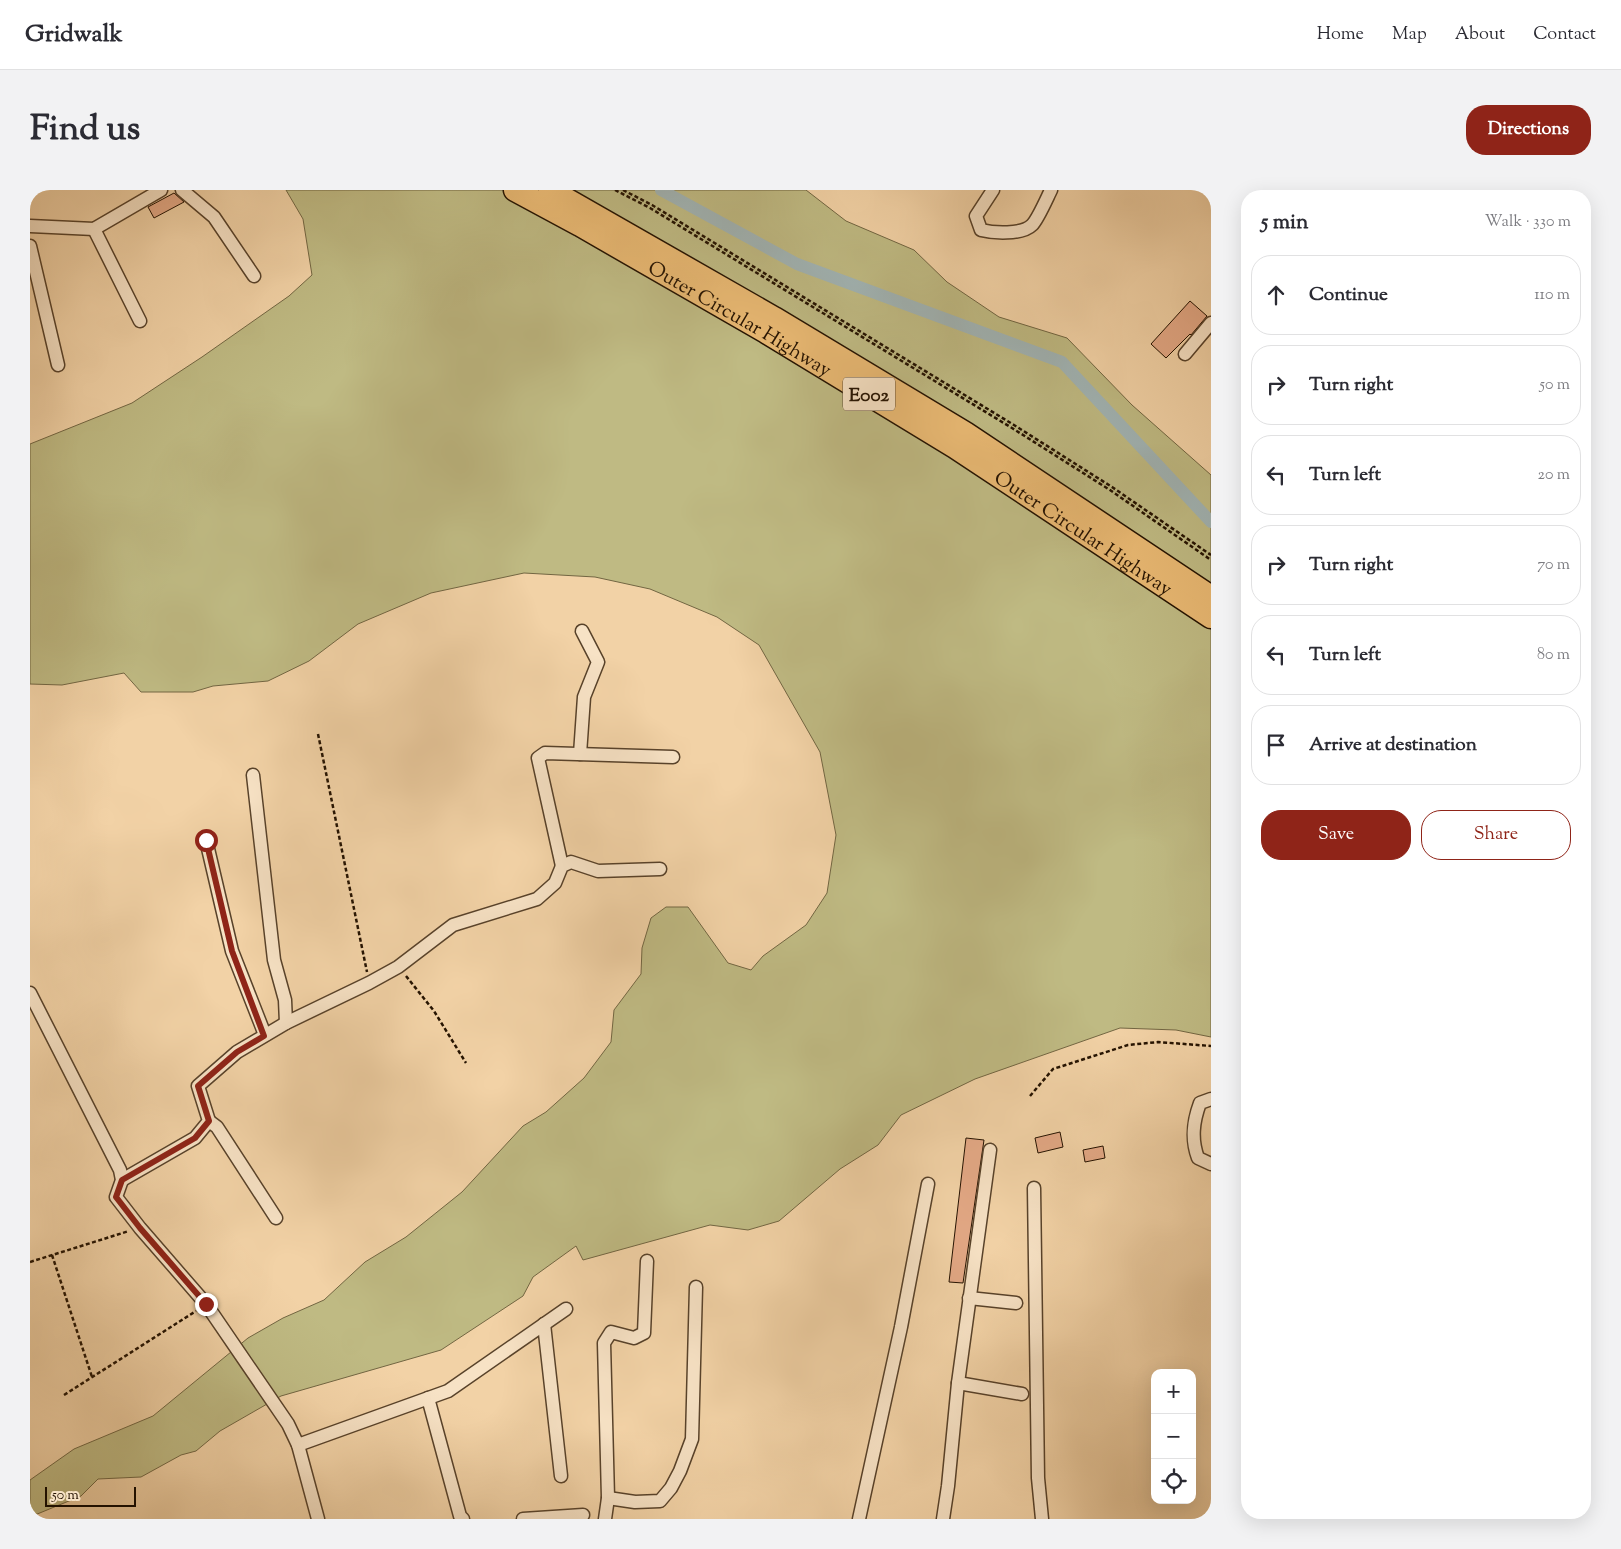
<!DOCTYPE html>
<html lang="en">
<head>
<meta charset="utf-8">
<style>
  :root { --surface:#fff; --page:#f2f2f3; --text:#2b2b33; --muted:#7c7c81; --line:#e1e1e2; --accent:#8f2418 }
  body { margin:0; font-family:"Sorts Mill Goudy",serif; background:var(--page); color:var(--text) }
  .controls { position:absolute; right:15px; bottom:15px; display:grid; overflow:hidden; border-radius:10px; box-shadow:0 5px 20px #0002 }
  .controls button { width:45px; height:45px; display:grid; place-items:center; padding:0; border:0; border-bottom:1px solid var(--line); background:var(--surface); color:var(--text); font:25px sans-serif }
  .scale { position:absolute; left:15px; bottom:12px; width:91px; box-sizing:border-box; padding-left:5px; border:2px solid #241200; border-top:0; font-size:14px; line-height:18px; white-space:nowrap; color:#241200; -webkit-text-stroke:4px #f7e2c5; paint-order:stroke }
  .stop { position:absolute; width:15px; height:15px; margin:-11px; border:4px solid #8f2418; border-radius:50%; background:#fff }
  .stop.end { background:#8f2418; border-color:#fff; box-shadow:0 1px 5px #0008 }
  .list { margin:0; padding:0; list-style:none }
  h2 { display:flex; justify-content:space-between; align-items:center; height:65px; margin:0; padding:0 20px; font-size:21px }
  h2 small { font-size:16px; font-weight:400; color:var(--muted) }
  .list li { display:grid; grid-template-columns:32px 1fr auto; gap:15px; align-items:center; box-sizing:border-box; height:80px; margin:0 10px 10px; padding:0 10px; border:1px solid var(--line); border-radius:20px }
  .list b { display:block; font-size:19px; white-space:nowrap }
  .list em { font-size:16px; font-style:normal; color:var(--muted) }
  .actions { display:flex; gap:10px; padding:15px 20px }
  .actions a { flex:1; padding:11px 0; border:1px solid var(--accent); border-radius:20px; text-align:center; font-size:18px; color:var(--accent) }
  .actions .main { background:var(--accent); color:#fff }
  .icon { flex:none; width:28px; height:28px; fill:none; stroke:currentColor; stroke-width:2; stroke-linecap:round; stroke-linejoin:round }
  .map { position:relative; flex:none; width:1181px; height:1329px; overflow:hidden; border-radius:20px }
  header { display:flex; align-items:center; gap:30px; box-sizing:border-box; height:70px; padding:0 25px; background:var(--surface); border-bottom:1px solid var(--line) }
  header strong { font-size:24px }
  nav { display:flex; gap:28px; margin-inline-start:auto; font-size:18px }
  .intro { display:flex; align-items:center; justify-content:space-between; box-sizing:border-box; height:120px; padding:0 30px }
  h1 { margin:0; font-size:35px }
  .button { padding:12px 22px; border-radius:20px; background:var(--accent); color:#fff; font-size:18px; font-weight:700 }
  main { display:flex; gap:30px; padding:0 30px }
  aside { flex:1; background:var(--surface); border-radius:20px; box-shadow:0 5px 20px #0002 }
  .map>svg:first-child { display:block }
  .green { fill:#bfba83; stroke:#726642 }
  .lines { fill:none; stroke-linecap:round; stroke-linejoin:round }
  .canal { stroke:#a1b4b4; stroke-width:12 }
  .building { fill:#e4a986; stroke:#241200 }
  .street-casing { stroke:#58422a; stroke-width:15 }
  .highway-casing { stroke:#241200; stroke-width:25 }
  .path { stroke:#241200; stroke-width:2.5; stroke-dasharray:4 2.5; stroke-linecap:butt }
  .street { stroke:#f7e2c5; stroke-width:12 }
  .highway { stroke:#e9b973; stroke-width:22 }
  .route { stroke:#8f2418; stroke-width:6 }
  .labels { text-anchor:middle; stroke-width:4.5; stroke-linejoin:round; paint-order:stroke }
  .shield { fill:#f7e2c5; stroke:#63503b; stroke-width:1 }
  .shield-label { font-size:19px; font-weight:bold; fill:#241200 }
  .street-label { font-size:20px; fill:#241200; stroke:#f7e2c5 }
</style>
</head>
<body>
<header>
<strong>Gridwalk</strong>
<nav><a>Home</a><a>Map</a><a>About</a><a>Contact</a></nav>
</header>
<div class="intro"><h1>Find us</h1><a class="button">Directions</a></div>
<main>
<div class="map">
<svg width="1181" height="1329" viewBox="0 0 1181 1329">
  <rect width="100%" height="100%" fill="#f2d2a6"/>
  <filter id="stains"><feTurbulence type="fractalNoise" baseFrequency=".004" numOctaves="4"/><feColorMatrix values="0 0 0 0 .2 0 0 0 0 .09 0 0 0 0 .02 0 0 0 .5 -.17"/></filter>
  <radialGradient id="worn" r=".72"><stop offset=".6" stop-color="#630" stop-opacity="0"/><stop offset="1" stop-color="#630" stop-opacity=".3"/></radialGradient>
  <!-- green -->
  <polygon class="green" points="256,0 776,0 816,31 884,60 917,92 969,127 1037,148 1102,215 1181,285 1181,847 1146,840 1090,838 945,889 871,925 848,955 810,979 749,1031 718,1040 680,1035 553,1070 546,1056 503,1087 493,1106 411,1160 251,1206 190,1241 166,1261 151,1265 111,1287 68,1289 51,1306 0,1327 0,1290 44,1259 123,1226 218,1148 253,1128 294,1110 335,1072 376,1047 432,1002 493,936 516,922 554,888 581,852 584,820 611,784 612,758 621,728 636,717 658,717 698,773 721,780 733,766 776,735 797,703 806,645 790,562 729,455 687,427 620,399 565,387 494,383 401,403 328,434 279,471 238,491 183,496 163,502 111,502 94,483 32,495 0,494 0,254 102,213 172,167 259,106 282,85 273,29"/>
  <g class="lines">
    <!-- canal -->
    <polyline class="canal" points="631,0 767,74 1032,172 1181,332"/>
  </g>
  <!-- building -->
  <g class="building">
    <polygon points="144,3 154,12 124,28 118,17"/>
    <polygon points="1160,111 1177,126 1161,145 1160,144 1136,168 1121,154"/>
    <polygon points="1030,942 1033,957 1008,963 1005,948"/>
    <polygon points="936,948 954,950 933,1093 919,1092"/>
    <polygon points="1073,956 1075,968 1055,972 1053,960"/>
  </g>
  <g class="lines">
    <!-- street casing -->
    <g class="street-casing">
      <g id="street">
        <polyline points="152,0 184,27 224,86"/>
        <path d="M963 0 946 26 951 40C963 43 992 45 1002 35 1008 29 1017 8 1021 0"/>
        <polyline points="0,36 64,39 131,0"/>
        <polyline points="64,39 110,131"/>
        <polyline points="0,56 28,175"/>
        <polyline points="1155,164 1181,133"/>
        <polyline points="550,564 554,507 568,472 552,441"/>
        <polyline points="223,585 244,770 255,810 256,833"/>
        <polyline points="176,650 202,761 235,845"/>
        <polyline points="532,676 508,568 515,563 643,567"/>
        <polyline points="0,803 90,980 92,990 86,1007 110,1038 176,1114 258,1234 268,1255 288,1329"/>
        <path d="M1181 909 1170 913C1163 932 1161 949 1168 968L1181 974"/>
        <polyline points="179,931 187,937 246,1028"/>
        <polyline points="92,990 165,948 179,931 168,896 207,862 256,833 339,793 368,777 423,735 507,709 525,693 532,676 541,672 568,681 630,679"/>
        <polyline points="1004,998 1008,1288 1012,1329"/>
        <polyline points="939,1108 986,1113"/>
        <polyline points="514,1134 531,1286"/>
        <polyline points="928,1193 992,1204"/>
        <polyline points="398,1208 430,1326 433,1329"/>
        <polyline points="268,1255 418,1201 536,1119"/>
        <polyline points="578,1308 605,1312 630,1311 641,1298 650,1281 662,1249 666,1097"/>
        <polyline points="493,1329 553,1325"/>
        <polyline points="575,1329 578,1308 574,1153 581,1142 604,1148 614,1143 617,1071"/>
        <polyline points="829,1329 871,1137 898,994"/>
        <polyline points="913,1329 918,1296 928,1193 960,960"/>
      </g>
    </g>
    <!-- highway casing -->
    <g class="highway-casing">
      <g id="highway">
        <path id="s1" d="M485 0 550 35 736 142 925 257 1181 427"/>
        <polyline points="520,0 744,128 935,243 1181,407"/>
      </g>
    </g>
    <!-- path -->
    <g class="path">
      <polyline points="585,0 620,18 982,238 1080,300 1181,370"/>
      <polyline points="593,0 622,15 984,235 1082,297 1181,365"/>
      <polyline points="288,544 337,782"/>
      <polyline points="376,786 404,821 436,873"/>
      <polyline points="1000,906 1023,879 1098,855 1128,852 1181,856"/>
      <polyline points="22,1065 62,1187"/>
      <polyline points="0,1072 99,1041"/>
      <polyline points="34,1205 166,1121"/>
    </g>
    <!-- street -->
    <use href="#street" class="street"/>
    <!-- highway -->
    <use href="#highway" class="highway"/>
  </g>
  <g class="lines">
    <!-- route -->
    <polyline class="route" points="176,1114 110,1038 86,1007 92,990 165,948 179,931 168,896 207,862 234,846 202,761 176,650"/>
  </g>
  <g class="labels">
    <!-- shield labels -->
    <rect class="shield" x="813" y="187.5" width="52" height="33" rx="4"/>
    <g class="shield-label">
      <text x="839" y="211">E002</text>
    </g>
    <!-- street labels -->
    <g class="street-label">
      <text dy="7" stroke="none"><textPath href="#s1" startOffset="259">Outer Circular Highway</textPath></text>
      <text dy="7" stroke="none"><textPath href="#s1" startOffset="664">Outer Circular Highway</textPath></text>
    </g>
  </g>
  <rect width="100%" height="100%" filter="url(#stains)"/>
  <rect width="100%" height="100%" fill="url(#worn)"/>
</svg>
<div class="controls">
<button>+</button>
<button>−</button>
<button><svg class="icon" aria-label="locate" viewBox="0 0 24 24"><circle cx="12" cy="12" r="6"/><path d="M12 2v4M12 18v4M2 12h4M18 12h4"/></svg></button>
</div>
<div class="scale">50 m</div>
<div class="stop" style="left:176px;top:650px"></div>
<div class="stop end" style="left:176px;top:1114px"></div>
</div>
<aside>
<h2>5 min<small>Walk · 330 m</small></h2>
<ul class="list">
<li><svg class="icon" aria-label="ahead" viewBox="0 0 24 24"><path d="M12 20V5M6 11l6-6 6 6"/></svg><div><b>Continue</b></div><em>110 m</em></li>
<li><svg class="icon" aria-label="right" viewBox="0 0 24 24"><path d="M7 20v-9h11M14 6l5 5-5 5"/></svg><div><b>Turn right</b></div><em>50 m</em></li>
<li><svg class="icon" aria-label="left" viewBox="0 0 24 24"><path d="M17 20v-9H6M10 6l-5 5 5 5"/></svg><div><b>Turn left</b></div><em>20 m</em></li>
<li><svg class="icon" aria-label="right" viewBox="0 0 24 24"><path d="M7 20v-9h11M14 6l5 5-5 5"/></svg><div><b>Turn right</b></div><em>70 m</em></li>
<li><svg class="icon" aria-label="left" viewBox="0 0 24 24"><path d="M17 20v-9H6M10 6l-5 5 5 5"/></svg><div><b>Turn left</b></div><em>80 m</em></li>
<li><svg class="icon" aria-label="arrive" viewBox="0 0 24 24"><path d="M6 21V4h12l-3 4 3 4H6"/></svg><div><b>Arrive at destination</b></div></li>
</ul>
<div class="actions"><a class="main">Save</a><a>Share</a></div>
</aside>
</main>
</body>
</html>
